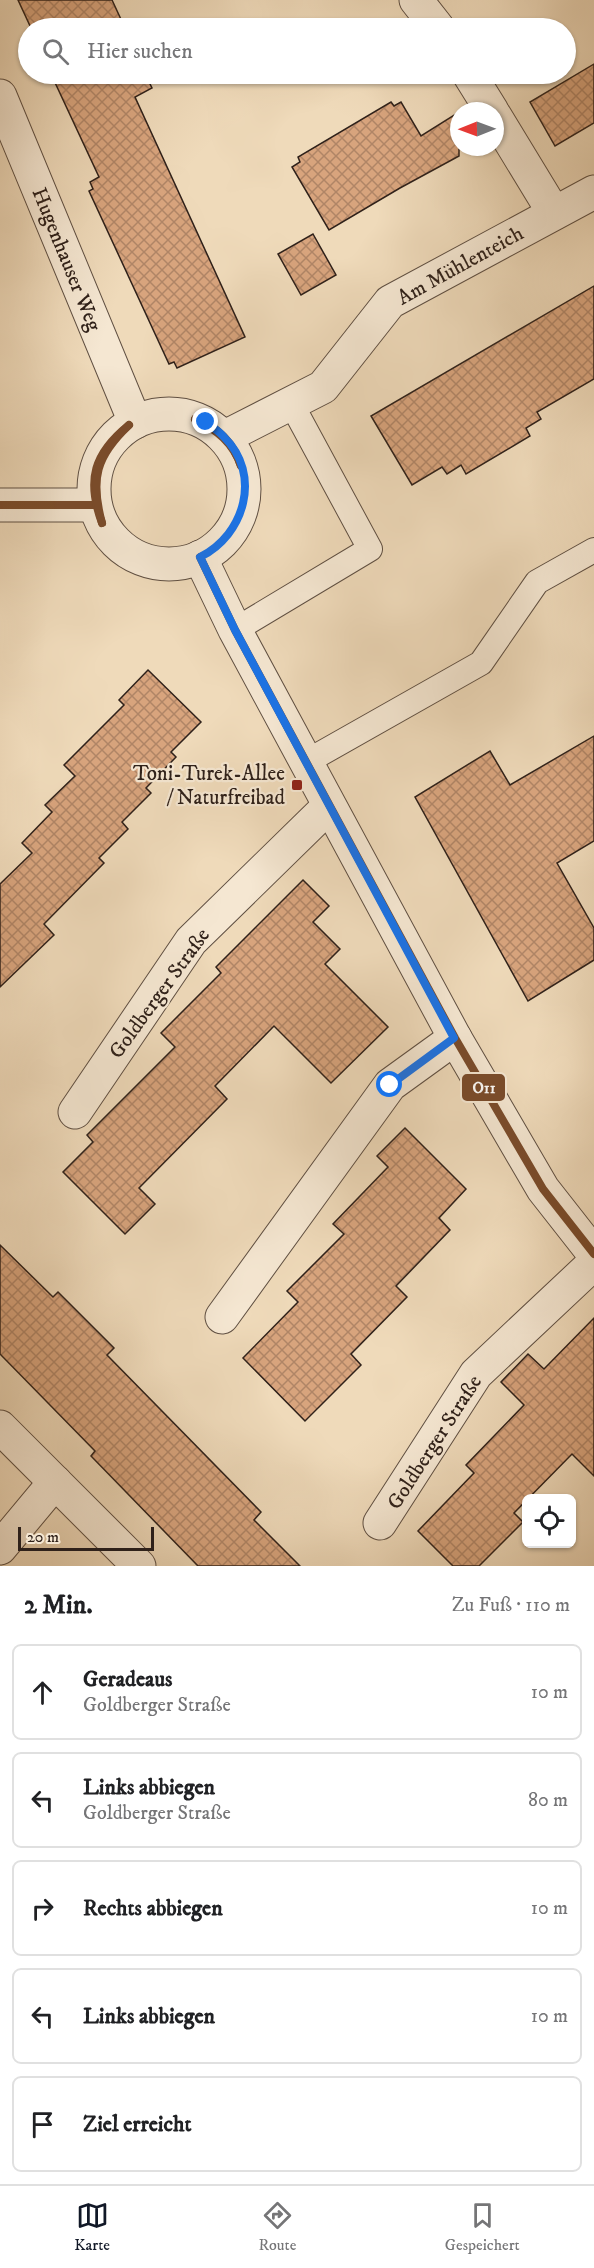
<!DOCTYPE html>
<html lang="de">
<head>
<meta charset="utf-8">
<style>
  :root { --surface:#fff; --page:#f6f6f6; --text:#202124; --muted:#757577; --line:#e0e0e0; --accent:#111827 }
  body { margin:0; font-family:"IM FELL DW Pica",serif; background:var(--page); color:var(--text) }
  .controls { position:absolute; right:18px; bottom:18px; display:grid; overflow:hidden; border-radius:9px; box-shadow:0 2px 4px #0004 }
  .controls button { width:54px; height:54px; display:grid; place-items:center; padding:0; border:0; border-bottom:2px solid var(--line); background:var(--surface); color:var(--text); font:30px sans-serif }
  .compass { position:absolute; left:450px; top:102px; width:54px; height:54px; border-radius:50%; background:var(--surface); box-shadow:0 2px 4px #0004; rotate:269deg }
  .scale { position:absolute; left:18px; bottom:15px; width:136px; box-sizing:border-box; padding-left:6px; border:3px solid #2f211a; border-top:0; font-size:16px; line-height:21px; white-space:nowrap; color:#2f211a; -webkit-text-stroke:4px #f5e7d2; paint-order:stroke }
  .stop { position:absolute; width:18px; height:18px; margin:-14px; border:4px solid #1a73e8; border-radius:50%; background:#fff }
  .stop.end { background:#1a73e8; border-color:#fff; box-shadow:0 2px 6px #0008 }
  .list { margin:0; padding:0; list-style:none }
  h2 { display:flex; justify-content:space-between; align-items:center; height:78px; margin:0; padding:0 24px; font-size:26px }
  h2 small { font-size:20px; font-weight:400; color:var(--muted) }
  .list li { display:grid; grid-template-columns:39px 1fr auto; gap:18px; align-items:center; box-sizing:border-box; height:96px; margin:0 12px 12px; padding:0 12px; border:2px solid var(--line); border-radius:9px }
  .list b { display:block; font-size:22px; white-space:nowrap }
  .list p { margin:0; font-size:20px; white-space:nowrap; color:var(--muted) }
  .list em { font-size:20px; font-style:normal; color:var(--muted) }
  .icon { flex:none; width:33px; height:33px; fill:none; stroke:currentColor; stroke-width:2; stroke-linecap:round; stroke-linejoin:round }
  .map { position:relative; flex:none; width:594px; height:1566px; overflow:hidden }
  .search { position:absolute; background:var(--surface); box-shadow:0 2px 4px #0004; left:18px; right:18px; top:18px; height:66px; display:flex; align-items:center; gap:15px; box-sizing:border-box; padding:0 21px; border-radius:33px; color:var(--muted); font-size:22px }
  .sheet { height:618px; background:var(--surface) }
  nav { display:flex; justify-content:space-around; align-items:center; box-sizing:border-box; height:84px; border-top:2px solid var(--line); background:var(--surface); font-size:16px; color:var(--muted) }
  nav a { display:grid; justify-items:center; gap:3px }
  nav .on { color:var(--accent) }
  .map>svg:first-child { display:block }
  .building { fill:url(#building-cross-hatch); stroke:#2f211a; stroke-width:1.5 }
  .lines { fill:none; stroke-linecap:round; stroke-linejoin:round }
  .lane-casing { stroke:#5f4f42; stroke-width:26 }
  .street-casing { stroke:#5f4f42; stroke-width:35 }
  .lane { stroke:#f5e7d2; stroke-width:24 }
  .street { stroke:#f5e7d2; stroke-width:33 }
  .bus-1-casing { stroke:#f5e7d2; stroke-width:12 }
  .bus-1 { stroke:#7a4b2a; stroke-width:8 }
  .route { stroke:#1a73e8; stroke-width:8 }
  .poi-dot { fill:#8f2418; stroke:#f5e7d2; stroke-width:2 }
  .labels { text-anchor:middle; stroke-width:4.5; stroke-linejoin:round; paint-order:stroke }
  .street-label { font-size:21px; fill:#2f211a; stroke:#f5e7d2 }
  .poi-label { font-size:21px; fill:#2f211a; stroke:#f5e7d2; text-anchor:end }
  .line-badge { stroke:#f5e7d2; stroke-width:2 }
  .badge-label { font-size:16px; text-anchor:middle; font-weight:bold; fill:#fff }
</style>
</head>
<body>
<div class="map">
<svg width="594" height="1566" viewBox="0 0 594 1566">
  <defs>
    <pattern id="building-cross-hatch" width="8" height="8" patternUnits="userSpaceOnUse" patternTransform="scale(1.5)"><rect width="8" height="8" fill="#d8a47d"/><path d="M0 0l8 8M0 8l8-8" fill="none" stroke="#b08566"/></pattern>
  </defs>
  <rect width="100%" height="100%" fill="#efdaba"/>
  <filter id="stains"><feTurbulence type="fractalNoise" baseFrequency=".00333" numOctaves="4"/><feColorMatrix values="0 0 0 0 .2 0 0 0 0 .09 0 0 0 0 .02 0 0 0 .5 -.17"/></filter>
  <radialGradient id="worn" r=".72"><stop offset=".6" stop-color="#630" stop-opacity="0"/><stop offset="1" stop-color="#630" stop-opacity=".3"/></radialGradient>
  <!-- building -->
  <g class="building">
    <polygon points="18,0 112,0 125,28 31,28"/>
    <polygon points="594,64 594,123 555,146 530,102"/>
    <polygon points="51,74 145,74 152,88 135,97 245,337 177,368 174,362 169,364 89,191 93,189 90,182 99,177"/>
    <polygon points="391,102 394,106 401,102 421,136 459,112 459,156 400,188 329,230 292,167 300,162 298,157"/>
    <polygon points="313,234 336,275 301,295 278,254"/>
    <polygon points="594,286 594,379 537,412 541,419 526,428 530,436 466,474 461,465 447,474 442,467 412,485 371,416"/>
    <polygon points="148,670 201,722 171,752 176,757 146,788 151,793 122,822 128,829 99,858 104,863 44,924 54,935 0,987 0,884 32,853 22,843 52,812 45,805 75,776 64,765 124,705 119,700"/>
    <polygon points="594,736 594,841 557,863 594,928 594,960 528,1001 415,797 490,751 510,785"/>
    <polygon points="303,880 329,906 313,922 340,949 325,964 388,1027 331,1083 274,1026 215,1086 227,1099 139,1188 155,1204 125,1234 63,1172 93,1142 87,1135 175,1047 161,1033 221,973 216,967"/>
    <polygon points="405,1128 466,1189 439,1218 450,1230 396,1286 407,1297 351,1354 361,1365 305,1421 243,1358 298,1302 287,1291 344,1234 333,1224 388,1167 377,1156"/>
    <polygon points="0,1245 53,1297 58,1292 114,1348 107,1355 261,1512 254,1520 300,1566 198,1566 91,1456 95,1451 0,1354"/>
    <polygon points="594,1318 594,1476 572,1454 514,1513 523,1522 479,1566 453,1566 418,1531 474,1473 466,1465 524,1405 501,1382 528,1354 544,1369"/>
  </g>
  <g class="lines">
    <!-- lane casing -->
    <g class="lane-casing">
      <g id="lane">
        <polyline points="235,630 370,549 291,403"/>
        <polyline points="306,762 481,663 537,582 594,550"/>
      </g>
    </g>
    <!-- street casing -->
    <g class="street-casing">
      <g id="street">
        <polyline points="416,0 438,28"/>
        <polyline points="469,74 492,111"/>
        <polyline points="0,96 135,422"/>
        <polyline points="495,116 554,213"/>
        <circle cx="169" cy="489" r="75"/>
        <polyline points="225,437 323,387 390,302 594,192"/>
        <polyline points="0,505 95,505"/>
        <polyline points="200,557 235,630 455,1038 543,1189 594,1254"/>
        <polyline points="75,1112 191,941 329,806"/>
        <polyline points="222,1317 390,1085 455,1038"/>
        <polyline points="0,1427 139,1566"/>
        <polyline points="380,1523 476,1374 594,1263"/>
        <polyline points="0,1548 55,1482"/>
      </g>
    </g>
    <!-- lane -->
    <use href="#lane" class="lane"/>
    <!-- street -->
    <use href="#street" class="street"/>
    <!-- bus-1 casing -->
    <g class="bus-1-casing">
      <g id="bus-1">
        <path d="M195 419C218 426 234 444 241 466"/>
        <path d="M195 419C217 430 233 443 241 466"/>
        <polyline points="0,505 95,505"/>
        <path d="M102 523C86 480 94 453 129 425"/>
        <path d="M102 523C90 479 96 456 129 425"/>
        <polyline points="200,557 235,630 455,1038 543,1189 594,1254"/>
      </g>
    </g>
    <!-- bus-1 -->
    <use href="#bus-1" class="bus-1"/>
  </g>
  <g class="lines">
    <!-- route -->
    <path class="route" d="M206 422C212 427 219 431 224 437 262 474 245 535 200 557L235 630 454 1038 390 1085"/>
  </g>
  <!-- markers -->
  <rect class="poi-dot" x="291" y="779" width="12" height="12" rx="3"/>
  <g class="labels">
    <!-- street labels -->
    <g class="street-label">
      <text transform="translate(67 259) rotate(68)" y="7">Hugenhauser Weg</text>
      <text transform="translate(460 265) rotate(-29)" y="7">Am Mühlenteich</text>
      <text transform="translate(159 993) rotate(-54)" y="7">Goldberger Straße</text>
      <text transform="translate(434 1442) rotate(-57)" y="7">Goldberger Straße</text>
    </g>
    <!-- poi labels -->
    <g class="poi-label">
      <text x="285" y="780">Toni-Turek-Allee<tspan x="285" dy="24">/ Naturfreibad</tspan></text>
    </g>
  </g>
  <rect class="line-badge" x="461" y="1073" width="45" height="29" rx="6" fill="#7a4b2a"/>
  <g class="badge-label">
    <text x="484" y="1093">O11</text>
  </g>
  <rect width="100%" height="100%" filter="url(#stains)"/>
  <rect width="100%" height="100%" fill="url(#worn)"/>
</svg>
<div class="controls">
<button><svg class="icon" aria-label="locate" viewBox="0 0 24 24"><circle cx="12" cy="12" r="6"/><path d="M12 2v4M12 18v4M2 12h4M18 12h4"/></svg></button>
</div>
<svg class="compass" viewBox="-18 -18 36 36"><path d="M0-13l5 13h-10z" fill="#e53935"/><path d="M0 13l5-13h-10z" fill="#757577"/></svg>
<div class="scale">20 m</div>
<div class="stop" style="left:390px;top:1085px"></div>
<div class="stop end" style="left:206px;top:422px"></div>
<div class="search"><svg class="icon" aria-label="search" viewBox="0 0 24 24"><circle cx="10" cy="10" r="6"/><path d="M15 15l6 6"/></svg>Hier suchen</div>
</div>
<section class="sheet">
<h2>2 Min.<small>Zu Fuß · 110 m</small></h2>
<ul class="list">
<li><svg class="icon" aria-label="ahead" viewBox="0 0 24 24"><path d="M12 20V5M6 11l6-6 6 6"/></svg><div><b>Geradeaus</b><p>Goldberger Straße</p></div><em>10 m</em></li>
<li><svg class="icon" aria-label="left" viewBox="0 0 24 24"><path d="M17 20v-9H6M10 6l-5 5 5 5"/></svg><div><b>Links abbiegen</b><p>Goldberger Straße</p></div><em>80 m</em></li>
<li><svg class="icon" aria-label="right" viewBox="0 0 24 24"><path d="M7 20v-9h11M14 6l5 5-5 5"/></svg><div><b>Rechts abbiegen</b></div><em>10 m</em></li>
<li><svg class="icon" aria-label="left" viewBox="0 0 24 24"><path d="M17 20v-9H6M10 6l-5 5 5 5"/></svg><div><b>Links abbiegen</b></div><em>10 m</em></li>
<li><svg class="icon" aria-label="arrive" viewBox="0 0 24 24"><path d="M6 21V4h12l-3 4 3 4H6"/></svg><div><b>Ziel erreicht</b></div></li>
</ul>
</section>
<nav>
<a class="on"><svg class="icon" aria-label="map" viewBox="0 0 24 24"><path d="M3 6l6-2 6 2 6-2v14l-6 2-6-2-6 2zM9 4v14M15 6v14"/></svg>Karte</a>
<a><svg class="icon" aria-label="directions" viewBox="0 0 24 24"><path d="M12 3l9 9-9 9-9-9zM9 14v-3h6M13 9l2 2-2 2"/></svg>Route</a>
<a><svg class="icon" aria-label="saved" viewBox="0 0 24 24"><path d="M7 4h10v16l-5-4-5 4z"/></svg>Gespeichert</a>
</nav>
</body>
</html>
